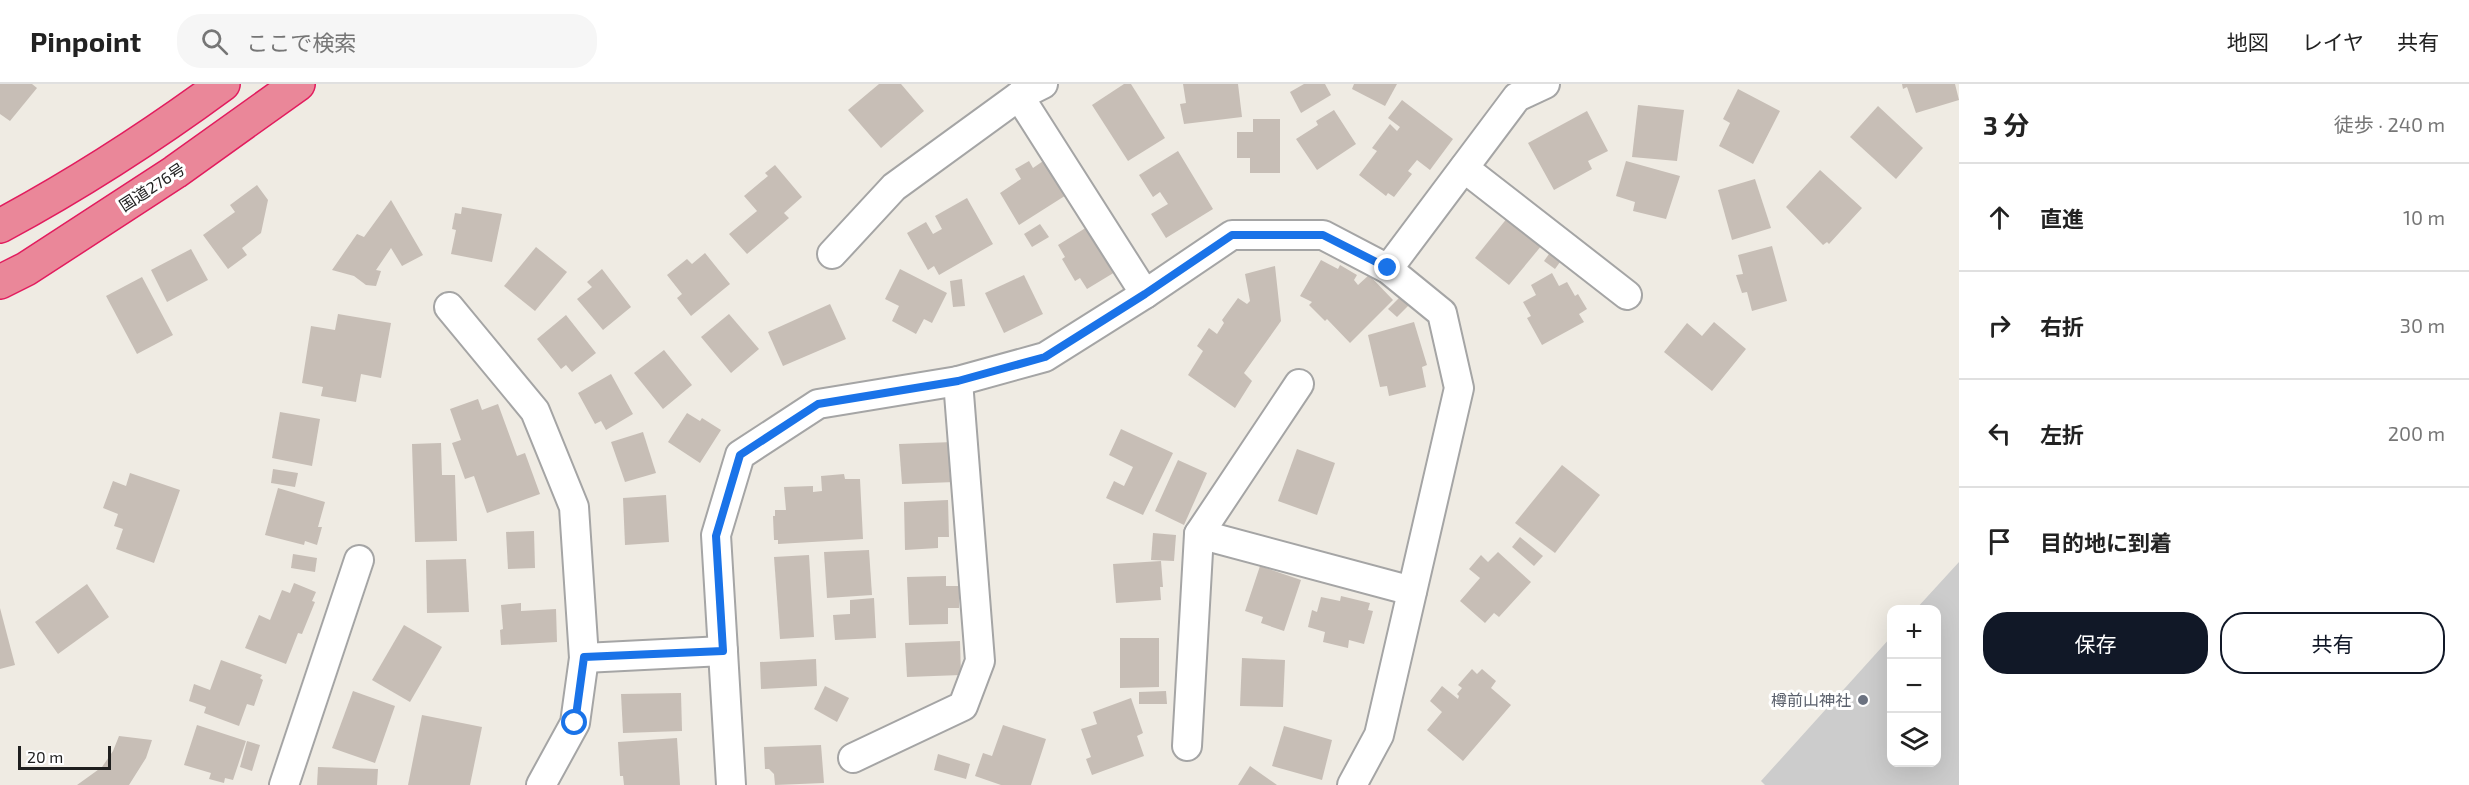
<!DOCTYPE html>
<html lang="ja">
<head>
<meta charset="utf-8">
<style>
  :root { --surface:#fff; --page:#f6f6f6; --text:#222; --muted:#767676; --line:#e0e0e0; --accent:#111827 }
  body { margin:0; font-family:"Exo 2","Noto Sans JP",sans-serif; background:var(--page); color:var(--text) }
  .controls { position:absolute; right:18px; bottom:18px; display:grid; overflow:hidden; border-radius:12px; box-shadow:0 6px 24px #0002 }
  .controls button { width:54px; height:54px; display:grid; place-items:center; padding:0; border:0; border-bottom:2px solid var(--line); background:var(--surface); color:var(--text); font:30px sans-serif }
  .scale { position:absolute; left:18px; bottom:15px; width:93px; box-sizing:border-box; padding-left:6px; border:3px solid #1e1e1e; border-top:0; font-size:16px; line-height:21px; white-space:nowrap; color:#1e1e1e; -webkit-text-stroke:4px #fff; paint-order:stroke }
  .stop { position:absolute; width:18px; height:18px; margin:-14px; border:4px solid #1a73e8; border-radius:50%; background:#fff }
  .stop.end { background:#1a73e8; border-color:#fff; box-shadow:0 2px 6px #0008 }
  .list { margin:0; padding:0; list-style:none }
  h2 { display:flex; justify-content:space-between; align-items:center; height:78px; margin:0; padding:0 24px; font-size:26px }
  h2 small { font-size:20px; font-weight:400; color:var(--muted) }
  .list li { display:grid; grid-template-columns:39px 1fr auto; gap:18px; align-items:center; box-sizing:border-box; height:108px; padding:0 24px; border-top:2px solid var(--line) }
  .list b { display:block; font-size:22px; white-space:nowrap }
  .list em { font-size:20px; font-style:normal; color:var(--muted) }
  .actions { display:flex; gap:12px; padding:18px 24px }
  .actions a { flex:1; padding:14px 0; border:2px solid var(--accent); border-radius:24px; text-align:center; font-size:21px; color:var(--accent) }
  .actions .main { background:var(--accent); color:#fff }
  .icon { flex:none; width:33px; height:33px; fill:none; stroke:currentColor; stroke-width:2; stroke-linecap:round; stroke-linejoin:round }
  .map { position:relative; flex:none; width:1959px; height:701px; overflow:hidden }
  header { display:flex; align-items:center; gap:36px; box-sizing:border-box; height:84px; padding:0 30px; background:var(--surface); border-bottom:2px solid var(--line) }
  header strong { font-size:28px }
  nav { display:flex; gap:33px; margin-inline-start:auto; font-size:21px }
  .search { width:420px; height:54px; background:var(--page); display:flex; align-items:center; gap:15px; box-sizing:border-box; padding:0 21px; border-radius:24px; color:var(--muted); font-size:22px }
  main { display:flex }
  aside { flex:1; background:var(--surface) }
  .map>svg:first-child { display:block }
  .religious { fill:#ccc }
  .building { fill:#c7beb6 }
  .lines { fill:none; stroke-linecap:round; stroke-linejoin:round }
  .street-casing { stroke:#a5a5a5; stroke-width:32 }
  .highway-casing { stroke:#e21c5e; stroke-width:36 }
  .street { stroke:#fff; stroke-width:28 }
  .highway { stroke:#ea8799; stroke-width:33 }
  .route { stroke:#1a73e8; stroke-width:8 }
  .worship-dot { fill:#6b7280; stroke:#fff; stroke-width:2 }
  .labels { text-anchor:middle; stroke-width:6; stroke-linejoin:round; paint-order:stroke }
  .street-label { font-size:16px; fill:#1e1e1e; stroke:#fff }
  .worship-label { font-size:16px; fill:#5b616d; stroke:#fff; text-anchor:end }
</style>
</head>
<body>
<header>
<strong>Pinpoint</strong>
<div class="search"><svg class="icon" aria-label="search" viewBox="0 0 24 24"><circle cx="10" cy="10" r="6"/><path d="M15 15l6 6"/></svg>ここで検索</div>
<nav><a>地図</a><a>レイヤ</a><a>共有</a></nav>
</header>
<main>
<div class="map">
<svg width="1959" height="701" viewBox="0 0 1959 701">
  <rect width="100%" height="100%" fill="#efebe3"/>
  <!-- religious -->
  <polygon class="religious" points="1959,478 1959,701 1765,701 1761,697 1891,553 1892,678 1936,678 1936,526 1916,525"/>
  <!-- building -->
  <g class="building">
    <polygon points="0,0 32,0 37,4 10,37 0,30"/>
    <polygon points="879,0 901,0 924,27 881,64 848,26"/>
    <polygon points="1124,0 1131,0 1165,54 1128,77 1092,21"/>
    <polygon points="1183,0 1238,0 1242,33 1184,40 1180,20 1186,19"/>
    <polygon points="1304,0 1325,0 1331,11 1301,29 1290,8"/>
    <polygon points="1354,0 1397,0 1385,22 1352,5"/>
    <polygon points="1902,0 1955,0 1959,16 1916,29 1907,3 1903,5"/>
    <polygon points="1738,5 1780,27 1753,80 1719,62 1730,39 1723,35"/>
    <polygon points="1402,16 1453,55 1430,86 1417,76 1408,87 1412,90 1394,113 1388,109 1386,112 1359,91 1377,67 1372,64 1390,40 1397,47 1400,43 1388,34"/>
    <polygon points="1638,21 1684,26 1677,77 1632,73"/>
    <polygon points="1878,22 1923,64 1896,95 1850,53"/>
    <polygon points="1334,26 1356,60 1317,86 1296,55 1318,41 1316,37"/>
    <polygon points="1587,27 1608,67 1588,77 1592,85 1554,106 1528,59"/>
    <polygon points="1253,35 1280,35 1280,89 1250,89 1250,74 1237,74 1237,48 1253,48"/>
    <polygon points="1178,67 1213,125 1166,154 1151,130 1168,120 1160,108 1153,113 1139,91"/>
    <polygon points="1049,73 1071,108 1019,141 1000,109 1021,95 1015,85 1029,77 1033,84"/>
    <polygon points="1626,77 1680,92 1666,135 1633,127 1635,118 1616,112"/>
    <polygon points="775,81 802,113 784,129 789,134 747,170 729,150 757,127 744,112 768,92 765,89"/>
    <polygon points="1820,86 1862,124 1829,160 1827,158 1823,161 1786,123"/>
    <polygon points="1755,95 1771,144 1732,156 1718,106"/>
    <polygon points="257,101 268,116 261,149 242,164 247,171 228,185 203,151 235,128 230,121"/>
    <polygon points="967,114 993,160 939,191 934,182 928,186 907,149 926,138 933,150 942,145 935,132"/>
    <polygon points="391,116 423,171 402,182 391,164 376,186 381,187 376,202 366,201 354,192 332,186 357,150 364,153"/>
    <polygon points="462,123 502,130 492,178 451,170 456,146 452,145 455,129 461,130"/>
    <polygon points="1508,133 1542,161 1509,201 1475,174"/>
    <polygon points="1040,140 1049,153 1032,163 1024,150"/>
    <polygon points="1092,140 1120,185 1087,205 1080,194 1075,197 1062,175 1065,173 1058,161"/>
    <polygon points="1772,162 1787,217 1752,227 1747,208 1742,209 1736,191 1743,190 1738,171"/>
    <polygon points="536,163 567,188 535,227 504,202"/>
    <polygon points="1554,163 1565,171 1555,185 1544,177"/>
    <polygon points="191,165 208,196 167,218 151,186"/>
    <polygon points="705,169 730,200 691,232 677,214 682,210 667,191 687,175 692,180"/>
    <polygon points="1321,176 1338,185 1340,181 1357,191 1354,196 1358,201 1369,191 1393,216 1350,259 1327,235 1325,237 1309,221 1312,218 1300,212"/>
    <polygon points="1275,182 1281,237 1244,289 1252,297 1235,324 1188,291 1203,267 1197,262 1209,244 1217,250 1224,239 1222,236 1238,214 1247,220 1250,217 1245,190"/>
    <polygon points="602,185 631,223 603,246 577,215 592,203 587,198"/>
    <polygon points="900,185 947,209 932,239 924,235 916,250 892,237 899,222 885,215"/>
    <polygon points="1552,189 1559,202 1567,198 1575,212 1578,210 1587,225 1579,230 1584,238 1542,261 1527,234 1531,232 1523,218 1536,211 1531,201"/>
    <polygon points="1024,191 1043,230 1004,249 985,209"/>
    <polygon points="142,193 173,251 137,270 106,212"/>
    <polygon points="962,195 965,222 953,223 950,197"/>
    <polygon points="1401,212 1410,220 1397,233 1388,225"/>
    <polygon points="830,220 846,255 783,282 768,248"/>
    <polygon points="338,230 391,239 381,294 361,290 356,318 321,312 323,303 302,299 311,242 335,246"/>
    <polygon points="729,230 759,265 731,289 701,253"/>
    <polygon points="566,231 596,269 572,288 566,281 561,285 537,255"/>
    <polygon points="1414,238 1427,281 1422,283 1426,303 1389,312 1387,302 1380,303 1368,251"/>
    <polygon points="1714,238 1746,265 1712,307 1664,268 1687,239 1702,252"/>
    <polygon points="664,266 692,301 663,325 634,289"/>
    <polygon points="611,290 633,330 606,346 601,337 595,340 578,309"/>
    <polygon points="478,315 482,326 498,320 517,372 525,369 540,410 487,429 474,392 465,395 452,359 461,356 450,325"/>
    <polygon points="280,328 320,335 312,382 272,374"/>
    <polygon points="687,329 700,337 702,334 721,346 700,379 668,358"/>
    <polygon points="1121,345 1173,369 1143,431 1106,414 1114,397 1124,402 1133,383 1109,371"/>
    <polygon points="643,348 656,389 625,398 611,358"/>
    <polygon points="953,358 955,398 902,400 899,360"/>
    <polygon points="441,359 442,391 455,391 457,457 415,458 412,360"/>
    <polygon points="1297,365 1335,379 1317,431 1278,417"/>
    <polygon points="1178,376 1207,389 1184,441 1155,427"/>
    <polygon points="1562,381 1600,411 1555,469 1515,439"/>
    <polygon points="273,385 298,389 295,403 271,399"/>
    <polygon points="130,389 180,406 154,479 116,465 123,445 114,442 118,430 103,424 113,397 126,402"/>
    <polygon points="844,390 845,395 860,395 863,455 778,460 778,456 774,456 773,432 775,432 775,426 786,426 784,403 813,402 813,408 822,407 821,392"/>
    <polygon points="278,404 325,418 318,443 322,443 317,461 305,457 304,461 265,451"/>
    <polygon points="666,411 669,458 625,461 623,414"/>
    <polygon points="948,416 949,453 938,453 938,464 905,466 904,418"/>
    <polygon points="534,447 535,484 508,485 506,448"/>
    <polygon points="1153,449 1176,451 1174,477 1151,476"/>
    <polygon points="1520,453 1543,472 1534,482 1512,463"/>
    <polygon points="869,466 872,511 827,514 824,468"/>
    <polygon points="1498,468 1531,498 1499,533 1494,529 1485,539 1460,517 1480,494 1469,485 1481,471 1488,478"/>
    <polygon points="293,470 317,474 315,488 291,484"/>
    <polygon points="809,471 814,553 780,555 774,473"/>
    <polygon points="466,475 469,528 427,529 426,476"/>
    <polygon points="1161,477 1163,503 1160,503 1161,516 1116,519 1113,480"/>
    <polygon points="1260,482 1301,496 1284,547 1261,539 1263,533 1245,527"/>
    <polygon points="946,492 946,502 959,502 959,524 948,524 948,540 909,541 907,493"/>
    <polygon points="294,499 316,508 312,517 315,518 302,550 298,549 286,580 245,564 259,531 270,536 282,506 290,509"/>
    <polygon points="87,500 109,533 58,570 35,538"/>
    <polygon points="1341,512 1370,519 1368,526 1373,527 1364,560 1349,556 1348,564 1323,558 1325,548 1308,543 1312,526 1317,528 1321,513 1340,517"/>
    <polygon points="874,514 876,554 835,556 833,531 850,530 850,516"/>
    <polygon points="521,519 521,527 556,525 557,558 501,561 500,546 503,545 501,521"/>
    <polygon points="0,524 15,581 0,585"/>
    <polygon points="404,541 442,563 410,618 372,596"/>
    <polygon points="1120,554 1159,554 1159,603 1120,604"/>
    <polygon points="960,557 961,591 907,593 905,559"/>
    <polygon points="1242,574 1285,576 1283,623 1240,622"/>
    <polygon points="816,575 817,602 761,605 760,578"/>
    <polygon points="221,576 262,591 260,594 263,596 254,622 247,620 239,642 204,629 206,623 189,617 194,600 210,606"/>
    <polygon points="1472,585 1477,590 1482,585 1496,597 1491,604 1511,621 1463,677 1427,646 1442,628 1430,617 1442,602 1458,615 1459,612 1457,610 1462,604 1458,601"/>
    <polygon points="825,602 849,614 837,638 814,625"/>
    <polygon points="353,607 395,622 375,679 332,664"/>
    <polygon points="1166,607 1167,620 1139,620 1139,608"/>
    <polygon points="681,609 682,647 623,649 621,610"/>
    <polygon points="1131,614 1143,649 1137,652 1144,672 1092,691 1086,675 1091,673 1081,645 1097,640 1093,628"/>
    <polygon points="422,631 482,643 470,701 408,701"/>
    <polygon points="197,641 246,657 233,696 225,694 224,699 209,695 211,689 184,681"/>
    <polygon points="1003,641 1046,655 1031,701 1001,701 975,692 983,669 992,672"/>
    <polygon points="1284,642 1332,656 1322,696 1272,682"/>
    <polygon points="119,652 152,656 146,674 129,701 77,701 102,683 113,667"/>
    <polygon points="677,654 680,701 624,701 623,692 620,692 618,658"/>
    <polygon points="247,657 260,661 252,687 240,683"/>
    <polygon points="821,661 824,699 775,701 774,690 769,685 765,685 764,663"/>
    <polygon points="938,670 970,680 966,695 934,686"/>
    <polygon points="1250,682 1277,701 1238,701"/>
    <polygon points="318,683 378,685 377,701 317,701"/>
  </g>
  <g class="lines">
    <!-- street casing -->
    <g class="street-casing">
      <g id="street">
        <polyline points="1019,12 1145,210"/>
        <polyline points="1464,84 1627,211"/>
        <polyline points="832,170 894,103 1019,12 1043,0"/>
        <polyline points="1388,185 1517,13 1545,0"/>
        <polyline points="449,223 535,327 574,423 584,574 575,639 541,701"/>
        <polyline points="1199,450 1412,507"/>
        <polyline points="584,574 723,567"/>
        <polyline points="1187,662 1199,450 1299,300"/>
        <polyline points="853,674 963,622 980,577 958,297"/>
        <polyline points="284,701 359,476"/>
        <polyline points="731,701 716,451 740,371 818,320 958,297 1045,273 1145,210 1232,151 1323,151 1388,185 1442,229 1459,304 1379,651 1352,701"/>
      </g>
    </g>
    <!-- highway casing -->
    <g class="highway-casing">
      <g id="highway">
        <path d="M0 142C78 100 151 53 223 0"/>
        <polyline points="0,198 26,185 175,88 298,0"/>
      </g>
    </g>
    <!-- street -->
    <use href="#street" class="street"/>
    <!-- highway -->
    <use href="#highway" class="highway"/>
  </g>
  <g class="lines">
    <!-- route -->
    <polyline class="route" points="575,639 584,573 723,567 716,452 740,371 818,320 958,297 1045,273 1145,210 1232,151 1323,151 1388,184"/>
  </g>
  <!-- markers -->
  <circle class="worship-dot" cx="1863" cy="616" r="6"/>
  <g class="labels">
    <!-- street labels -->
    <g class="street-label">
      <text transform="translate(152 103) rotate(-33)" y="6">国道276号</text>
    </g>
    <!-- worship labels -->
    <g class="worship-label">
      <text x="1851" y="622">樽前山神社</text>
    </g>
  </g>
</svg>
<div class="controls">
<button>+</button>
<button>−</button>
<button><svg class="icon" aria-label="layers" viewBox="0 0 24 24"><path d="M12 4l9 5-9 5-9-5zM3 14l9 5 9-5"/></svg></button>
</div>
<div class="scale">20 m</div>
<div class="stop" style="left:575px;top:639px"></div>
<div class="stop end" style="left:1388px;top:184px"></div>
</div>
<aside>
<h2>3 分<small>徒歩 · 240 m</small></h2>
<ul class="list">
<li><svg class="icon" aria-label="ahead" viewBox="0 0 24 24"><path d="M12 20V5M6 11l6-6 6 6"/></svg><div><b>直進</b></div><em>10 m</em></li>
<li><svg class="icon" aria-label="right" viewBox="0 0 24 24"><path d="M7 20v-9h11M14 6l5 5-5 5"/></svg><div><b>右折</b></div><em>30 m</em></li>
<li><svg class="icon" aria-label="left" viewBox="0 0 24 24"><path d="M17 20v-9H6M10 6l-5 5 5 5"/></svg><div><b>左折</b></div><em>200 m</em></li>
<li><svg class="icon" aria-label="arrive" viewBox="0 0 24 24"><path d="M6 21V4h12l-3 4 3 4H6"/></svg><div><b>目的地に到着</b></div></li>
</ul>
<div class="actions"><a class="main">保存</a><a>共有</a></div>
</aside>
</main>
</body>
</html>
